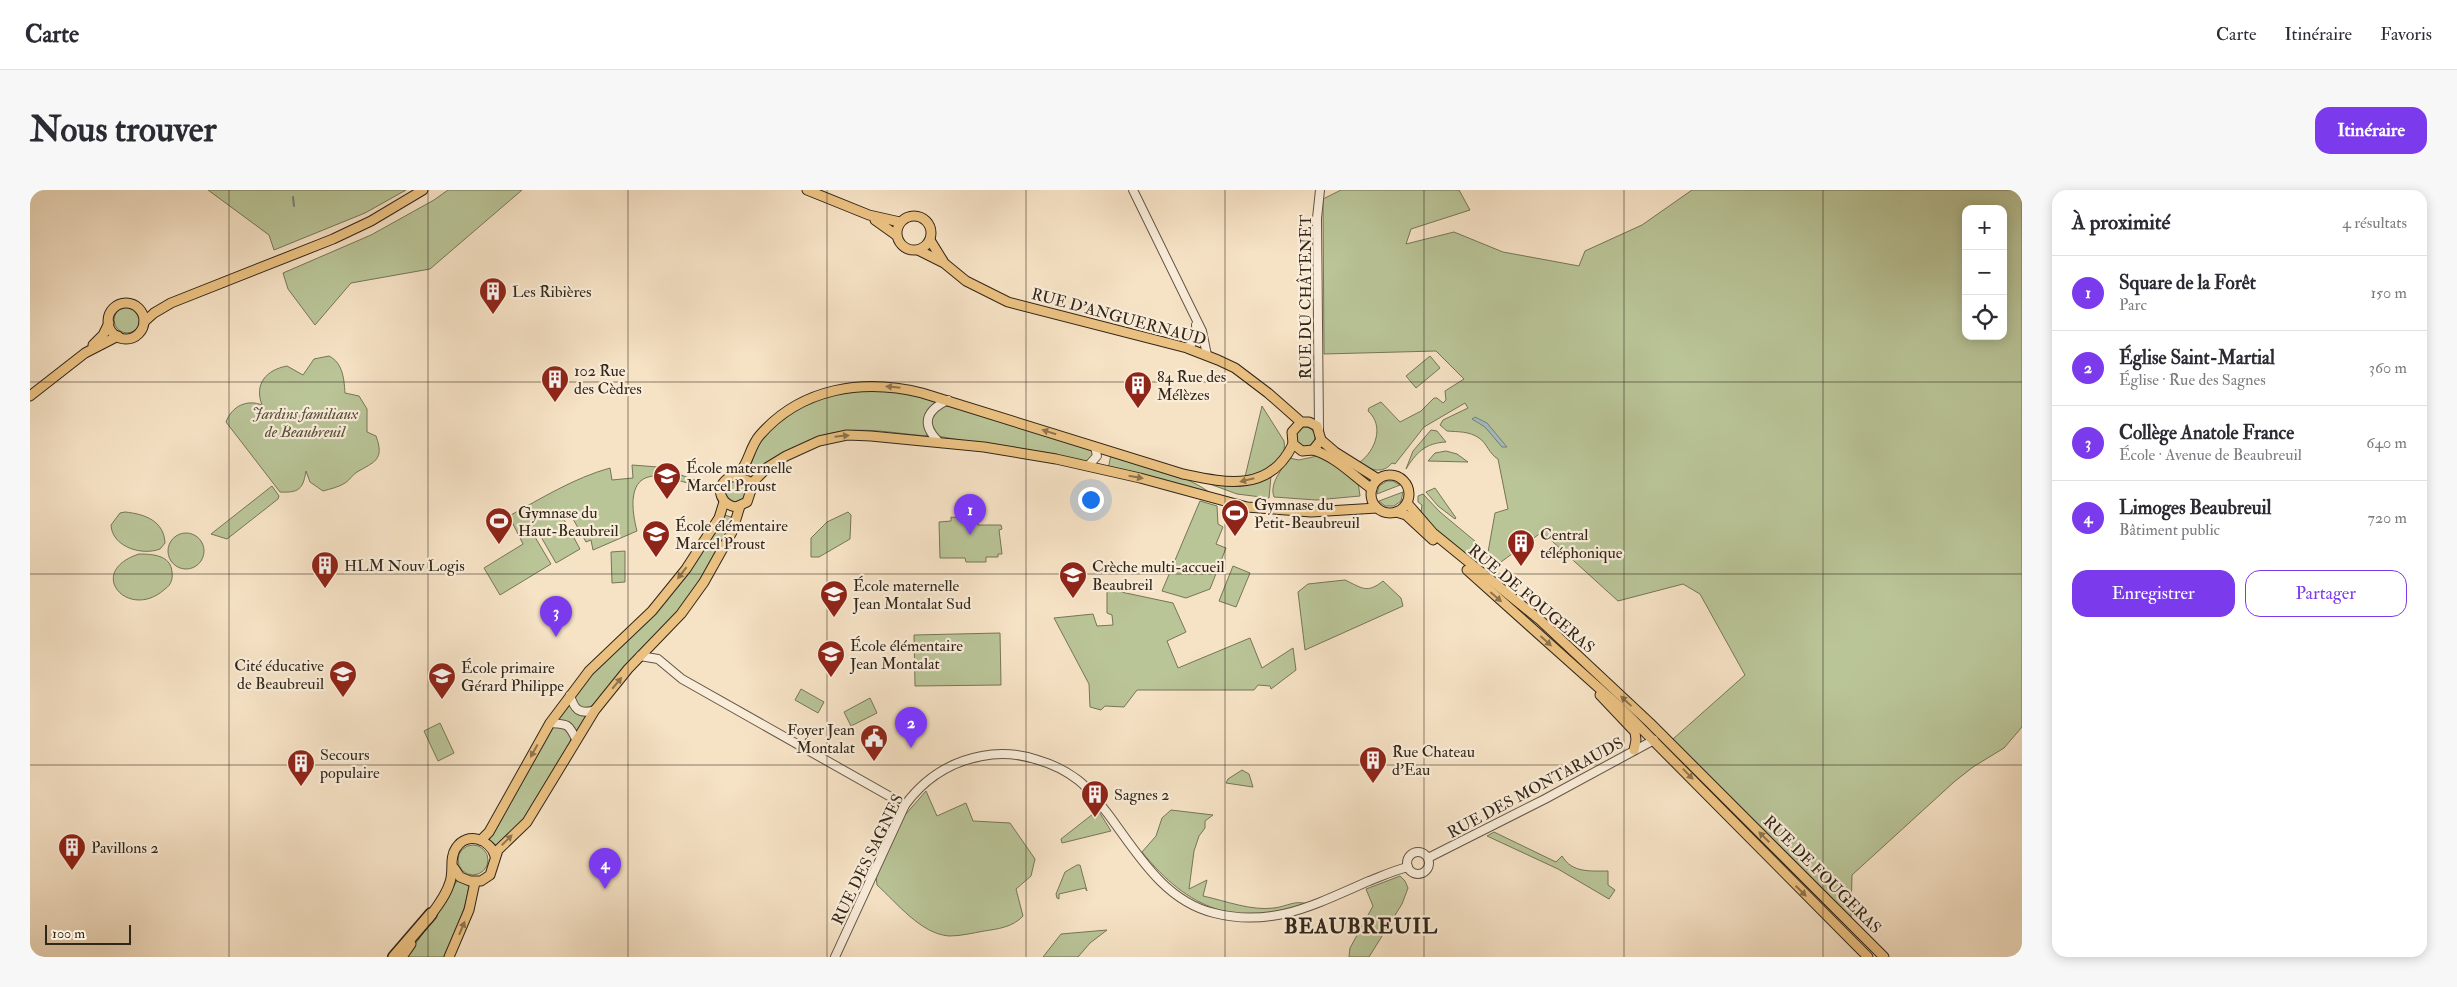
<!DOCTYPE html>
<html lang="fr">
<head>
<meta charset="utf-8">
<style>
  :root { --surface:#fff; --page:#f7f7f7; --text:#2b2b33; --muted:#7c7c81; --line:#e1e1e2; --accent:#7c3aed }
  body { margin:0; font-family:"IM FELL Double Pica",serif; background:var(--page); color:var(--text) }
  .controls { position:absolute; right:15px; top:15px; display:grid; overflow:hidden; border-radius:10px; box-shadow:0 2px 12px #0003 }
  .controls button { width:45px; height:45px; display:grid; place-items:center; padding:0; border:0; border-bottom:1px solid var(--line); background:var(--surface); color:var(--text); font:25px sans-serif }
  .scale { position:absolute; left:15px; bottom:12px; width:86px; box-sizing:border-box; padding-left:5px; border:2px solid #322619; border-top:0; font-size:14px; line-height:18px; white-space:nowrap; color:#322619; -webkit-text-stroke:4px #f9ecd9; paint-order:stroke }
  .you { position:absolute; left:1060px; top:309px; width:18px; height:18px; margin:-12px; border:4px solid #fff; border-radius:50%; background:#1a73e8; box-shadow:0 0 0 8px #1a73e833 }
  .badge { display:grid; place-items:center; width:32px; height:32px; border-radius:50%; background:var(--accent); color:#fff; font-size:16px; font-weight:700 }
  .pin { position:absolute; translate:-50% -41px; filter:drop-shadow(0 1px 2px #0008) }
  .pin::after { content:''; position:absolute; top:26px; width:18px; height:15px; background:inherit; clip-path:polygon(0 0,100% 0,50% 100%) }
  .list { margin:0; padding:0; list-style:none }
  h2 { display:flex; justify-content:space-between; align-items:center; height:65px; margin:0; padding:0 20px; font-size:21px }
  h2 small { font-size:16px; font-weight:400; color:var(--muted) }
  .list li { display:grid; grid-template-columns:32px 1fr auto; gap:15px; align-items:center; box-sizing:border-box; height:75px; padding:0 20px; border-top:1px solid var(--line) }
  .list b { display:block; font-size:19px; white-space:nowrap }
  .list p { margin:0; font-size:16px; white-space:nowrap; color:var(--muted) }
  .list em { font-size:16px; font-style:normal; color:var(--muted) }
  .actions { display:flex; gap:10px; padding:15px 20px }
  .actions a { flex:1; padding:11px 0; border:1px solid var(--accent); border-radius:15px; text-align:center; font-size:18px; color:var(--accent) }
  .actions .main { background:var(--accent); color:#fff }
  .icon { flex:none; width:28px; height:28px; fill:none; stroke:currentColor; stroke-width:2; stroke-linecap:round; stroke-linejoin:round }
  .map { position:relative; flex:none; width:1992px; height:767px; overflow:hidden; border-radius:15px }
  header { display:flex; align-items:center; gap:30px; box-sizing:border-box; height:70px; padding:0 25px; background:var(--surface); border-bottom:1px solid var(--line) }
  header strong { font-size:24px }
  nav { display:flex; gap:28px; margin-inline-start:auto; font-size:18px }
  .intro { display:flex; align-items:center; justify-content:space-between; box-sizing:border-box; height:120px; padding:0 30px }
  h1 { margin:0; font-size:35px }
  .button { padding:12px 22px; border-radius:15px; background:var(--accent); color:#fff; font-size:18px; font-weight:700 }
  main { display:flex; gap:30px; padding:0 30px }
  aside { flex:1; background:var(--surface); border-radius:15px; box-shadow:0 2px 12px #0003 }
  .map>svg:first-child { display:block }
  .green { fill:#b9c497; stroke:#767558; fill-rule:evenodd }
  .water { fill:#a1bbbe; stroke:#757f7c }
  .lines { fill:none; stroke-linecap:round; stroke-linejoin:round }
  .stream { stroke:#757f7c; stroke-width:2 }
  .minor-casing { stroke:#635544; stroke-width:10 }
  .major-casing { stroke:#322619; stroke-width:11 }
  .highway-casing { stroke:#322619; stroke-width:14 }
  .minor { stroke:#f9ecd9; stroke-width:8 }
  .major { stroke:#ebc182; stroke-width:9 }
  .highway { stroke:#ebc182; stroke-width:11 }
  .oneway { fill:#8e744e }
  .grid { fill:none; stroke:#322619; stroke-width:1; stroke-opacity:0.55 }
  .labels { text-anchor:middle; stroke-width:4.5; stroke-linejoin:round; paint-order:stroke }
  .poi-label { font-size:16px; fill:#322619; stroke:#f9ecd9; text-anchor:start }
  .street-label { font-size:16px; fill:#322619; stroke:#f9ecd9 }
  .park-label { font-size:16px; font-style:italic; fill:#544e38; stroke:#f9ecd9 }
  .district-label { font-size:21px; font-weight:bold; letter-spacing:1px; fill:#322619; stroke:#f9ecd9 }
</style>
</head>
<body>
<header>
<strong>Carte</strong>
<nav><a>Carte</a><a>Itinéraire</a><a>Favoris</a></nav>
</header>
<div class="intro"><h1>Nous trouver</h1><a class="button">Itinéraire</a></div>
<main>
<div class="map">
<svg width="1992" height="767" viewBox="0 0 1992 767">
  <rect width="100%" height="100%" fill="#f6e2c5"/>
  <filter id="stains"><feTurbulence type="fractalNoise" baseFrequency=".004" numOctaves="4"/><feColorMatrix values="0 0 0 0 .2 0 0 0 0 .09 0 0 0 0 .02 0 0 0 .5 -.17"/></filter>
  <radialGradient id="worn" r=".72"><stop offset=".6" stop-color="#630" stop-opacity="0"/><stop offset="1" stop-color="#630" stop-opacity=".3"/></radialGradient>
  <!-- green -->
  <g class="green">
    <polygon points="178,0 376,0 335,23 244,60 239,45"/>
    <polygon points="418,0 492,0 400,79 321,93 285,135 258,99 253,83 341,45 404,10"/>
    <path d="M1311 0H1429L1440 20 1381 39 1376 54 1424 42 1473 62 1549 76 1555 61 1612 35 1662 0H1992V537L1974 558 1943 577 1924 592 1822 685 1821 727 1643 549 1715 485 1670 404 1653 394 1588 411 1512 342 1460 380 1457 368 1465 323 1478 319 1468 269C1459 264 1457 253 1449 248 1439 241 1428 242 1417 241L1410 235 1413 230 1438 218 1435 213 1394 237 1365 274 1362 273C1353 284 1340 281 1330 272 1345 261 1355 236 1338 221L1339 218 1351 212 1370 232 1391 221 1404 208H1407L1413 213 1416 210 1415 201 1434 189 1406 161 1294 164 1293 9ZM1936 19H1973V146H1936Z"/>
    <circle cx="97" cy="130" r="13"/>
    <path d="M299 166C313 173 314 189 315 203L329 206 337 219V242L346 246C355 270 344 272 327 282 322 285 320 290 315 293 309 297 300 299 293 301L280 292 276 281C273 299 269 303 250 302L196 232C202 216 217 209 232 215 224 194 236 180 257 176L273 185 284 169Z"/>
    <polygon points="1400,166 1410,178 1386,198 1376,186"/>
    <path d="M858 199 910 212C895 220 895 231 897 246 870 244 842 238 815 241 781 244 752 264 725 284L717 277 731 248 751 230 777 214 806 203Z"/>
    <path d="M915 216H924L1059 258 1065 265 1056 272 907 246C897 231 900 224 915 216Z"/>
    <path d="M1232 216 1254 251C1258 274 1233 282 1215 287Z"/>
    <circle cx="1275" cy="247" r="10"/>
    <path d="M1401 240 1407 241 1416 252C1395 253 1386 263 1376 279L1383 261Z"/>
    <polygon points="1416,261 1427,264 1438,272 1398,271 1405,263"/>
    <path d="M1081 265C1115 276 1155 283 1183 305L1078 279Z"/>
    <path d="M1287 266 1303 274 1328 292 1330 306 1286 310 1244 307C1239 293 1252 280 1259 268L1269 270Z"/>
    <path d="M602 275 628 277 665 290 661 294C650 291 638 287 627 286 596 285 602 322 607 341L563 360 561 350 556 352 538 320 531 324 550 359 526 373 506 338 505 347 521 374 470 405 454 378 493 354 479 326C512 308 544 288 580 278L582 290 603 288Z"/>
    <polygon points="1241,286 1239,308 1207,304 1169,290 1191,295 1204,295"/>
    <polygon points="1357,291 1363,291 1370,295 1347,304 1349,296"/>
    <circle cx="706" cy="302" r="11"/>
    <polygon points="242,296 249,306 248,309 197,349 181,344"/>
    <polygon points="1405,298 1426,328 1425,329 1408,316 1396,302"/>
    <polygon points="1373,302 1371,311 1364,316 1355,316 1349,311"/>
    <polygon points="1393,304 1410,322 1446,352 1446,374 1403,338 1391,322 1392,315 1388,312 1388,306"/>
    <polygon points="946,309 950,313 952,323 947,323 948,335 971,335 972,339 969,340 972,364 968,364 968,367 956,367 956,372 936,372 935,368 910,368 909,332 921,331 921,327 931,328 931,317"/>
    <polygon points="1170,311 1187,316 1188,334 1193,337 1186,354 1196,358 1180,399 1156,408 1132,401"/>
    <path d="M95 322C115 324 134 331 135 353L130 359C112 366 82 357 81 335L90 323Z"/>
    <polygon points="818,322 821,325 820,349 789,367 781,367 781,348 797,332"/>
    <polygon points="695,325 704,328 703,332 671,390 653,417 561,519 549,519 544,507 547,502 691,332"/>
    <circle cx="156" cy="361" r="18"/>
    <polygon points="595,361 595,392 582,393 581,362"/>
    <path d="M109 364C122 364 141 365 142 382 143 389 141 395 135 399 99 432 54 382 109 364Z"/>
    <polygon points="1203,376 1220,383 1206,417 1189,411"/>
    <path d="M1315 390C1332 398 1337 404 1353 391L1371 408 1373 416 1275 460 1268 402 1278 394Z"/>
    <polygon points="1077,399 1143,413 1156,442 1137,451 1148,478 1220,448 1232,478 1263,458 1266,480 1241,499 1240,496 1228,495 1224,500 1107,500 1094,517 1075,516 1071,520 1060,517 1059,494 1024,428 1063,424 1067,436 1083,435 1082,425 1077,423"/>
    <polygon points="970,443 971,495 885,496 884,445"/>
    <polygon points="771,499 794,512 788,523 765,510"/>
    <polygon points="840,508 847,523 821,536 814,522"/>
    <path d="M540 511 544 522 559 525 546 543C540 534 536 531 525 530Z"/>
    <polygon points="410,533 424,563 408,571 394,541"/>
    <polygon points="528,536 537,538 541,547 540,553 492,633 466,655 458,649 522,538"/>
    <polygon points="1212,580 1219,584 1223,597 1196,593 1198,589"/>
    <path d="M896 601 907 626 936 613 943 631 980 633 1005 669 1001 686 986 699 993 726C983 737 968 739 954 741 943 743 931 746 919 746 891 744 867 713 847 695L846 685 875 625Z"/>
    <polygon points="1068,620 1081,641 1032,653 1031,649"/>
    <path d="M1141 620 1183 625 1175 631V638L1169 646 1164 661 1159 699 1177 690 1173 706C1196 711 1221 721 1244 718 1259 716 1263 710 1279 714 1206 738 1159 720 1112 662L1126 646 1132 628Z"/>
    <path d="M1464 642 1526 672 1532 666C1542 683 1560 681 1578 681V695L1585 700 1579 709 1528 679 1457 646Z"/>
    <circle cx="443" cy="670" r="15"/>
    <polygon points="1047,675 1050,675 1057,701 1055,698 1029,704 1029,709 1027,708 1026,704 1035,682"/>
    <polygon points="1370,686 1375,691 1378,698 1372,714 1339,767 1319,767 1320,758 1343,716 1336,699"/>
    <path d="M429 691 439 696C435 721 426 743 415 767H376L416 711 426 692Z"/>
    <polygon points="1077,740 1060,753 1048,767 1013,767 1031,744"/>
  </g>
  <!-- water -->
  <polygon class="water" points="1445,227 1457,233 1477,257 1472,257 1455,237 1442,229"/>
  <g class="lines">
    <!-- stream -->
    <polyline class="stream" points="263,7 264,16"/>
    <!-- minor casing -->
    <g class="minor-casing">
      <g id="minor">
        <polyline points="1103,0 1172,141 1177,165"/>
        <polyline points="1157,158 1167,148 1166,135"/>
        <polyline points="1289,239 1287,28 1290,0"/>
        <path d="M908 251C890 233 897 220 918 210"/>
        <polyline points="1058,276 1067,266 1065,257"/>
        <polyline points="610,466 628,469 652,489 875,615"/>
        <path d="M540 505C544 519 549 525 565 520"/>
        <path d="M520 533C537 534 538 533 546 549"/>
        <circle cx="1388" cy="673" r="11"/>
        <polyline points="1398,668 1515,609 1624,550"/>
        <path d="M805 767 875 615C894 589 920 572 952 566 971 562 990 564 1008 570 1022 574 1036 581 1048 590 1060 599 1069 613 1078 624 1107 663 1134 711 1184 723 1243 738 1286 714 1339 691 1352 686 1365 680 1378 677"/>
      </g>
    </g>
    <!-- major casing -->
    <g class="major-casing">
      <g id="major">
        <polyline points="777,0 839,25 870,32"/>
        <circle cx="884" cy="43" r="17"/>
        <polyline points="845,30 866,45"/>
        <polyline points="900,50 913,71"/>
        <polyline points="888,60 914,73 936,91 978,112 1157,158 1188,170 1205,178 1238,203 1271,232 1279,232 1287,236 1291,250 1283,260 1272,261 1263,254 1262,242 1271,232"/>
        <circle cx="96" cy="131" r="18"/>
        <polyline points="114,132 124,123 141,113 303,49 341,31 393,0"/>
        <polyline points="63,155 73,145 79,133"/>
        <polyline points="0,206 55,163 88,146"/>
        <polyline points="1291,250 1305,262 1348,289"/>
        <path d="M1283 260C1307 267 1323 286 1342 299"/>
        <circle cx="1360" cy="304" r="19"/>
        <path d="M705 286 718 291 721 300 717 312 706 317C692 315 684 299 697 289 701 286 706 287 710 282 719 272 720 256 730 245 771 198 833 188 892 203L1153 284C1196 293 1240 303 1263 254"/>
        <polyline points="720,295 738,277 756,266 789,251 817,245 841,246 954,257 1026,269 1110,288 1217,317 1281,322 1347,318"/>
        <polyline points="1377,313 1403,343 1510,430 1620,533 1854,767"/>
        <polyline points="1366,322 1376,325 1403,350"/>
        <polyline points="1437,380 1589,516 1838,767"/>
        <polyline points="1570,505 1605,542 1606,550 1604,560"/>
        <polyline points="451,650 459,642 520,533 559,481 622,421 656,379 689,328 694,312"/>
        <polyline points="424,678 430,687 440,691 451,691 460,685 468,660 497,632 565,520 598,479 651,424 674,392 702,342 710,316"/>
        <path d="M398 729C406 718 416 706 420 692 424 681 419 668 426 658 437 641 460 649 465 666"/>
        <polyline points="372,767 381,754"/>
        <polyline points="419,767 439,720 445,692"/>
      </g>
    </g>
    <!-- highway casing -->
    <g class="highway-casing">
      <polyline id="highway" points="364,767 401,724"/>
    </g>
    <!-- minor -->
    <use href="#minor" class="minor"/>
    <!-- major -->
    <use href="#major" class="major"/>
    <!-- highway -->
    <use href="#highway" class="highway"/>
  </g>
  <!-- one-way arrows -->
  <defs><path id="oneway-solid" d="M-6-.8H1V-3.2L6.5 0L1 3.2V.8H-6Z" transform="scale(1.25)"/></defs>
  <g class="oneway">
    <use href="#oneway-solid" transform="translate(863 197) rotate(-174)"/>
    <use href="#oneway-solid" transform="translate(1019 242) rotate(-163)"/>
    <use href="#oneway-solid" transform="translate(812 246) rotate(-6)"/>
    <use href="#oneway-solid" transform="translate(1106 287) rotate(10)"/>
    <use href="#oneway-solid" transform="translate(1217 290) rotate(166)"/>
    <use href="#oneway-solid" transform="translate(652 383) rotate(128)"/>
    <use href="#oneway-solid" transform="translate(1466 407) rotate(41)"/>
    <use href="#oneway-solid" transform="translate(1516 451) rotate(42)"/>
    <use href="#oneway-solid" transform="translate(587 493) rotate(-50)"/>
    <use href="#oneway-solid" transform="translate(1596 511) rotate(-137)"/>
    <use href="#oneway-solid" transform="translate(504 561) rotate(119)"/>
    <use href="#oneway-solid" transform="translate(1658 584) rotate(46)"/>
    <use href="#oneway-solid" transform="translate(1734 647) rotate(-135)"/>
    <use href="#oneway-solid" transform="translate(477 650) rotate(-45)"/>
    <use href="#oneway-solid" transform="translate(1771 701) rotate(44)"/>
    <use href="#oneway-solid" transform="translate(432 738) rotate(-67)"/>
  </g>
  <!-- grid -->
  <path class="grid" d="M199 0V767M398 0V767M598 0V767M797 0V767M996 0V767M1195 0V767M1394 0V767M1594 0V767M1793 0V767M0 192H1992M0 384H1992M0 575H1992"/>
  <!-- icons -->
  <defs>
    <g id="building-pin" transform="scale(1.4375)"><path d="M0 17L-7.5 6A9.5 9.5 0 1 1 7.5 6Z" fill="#8f2418" stroke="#f9ecd9"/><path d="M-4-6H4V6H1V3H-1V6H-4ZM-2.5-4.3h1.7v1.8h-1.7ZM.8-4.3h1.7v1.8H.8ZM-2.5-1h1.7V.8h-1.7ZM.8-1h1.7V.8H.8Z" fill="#fff"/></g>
    <g id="school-pin" transform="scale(1.4375)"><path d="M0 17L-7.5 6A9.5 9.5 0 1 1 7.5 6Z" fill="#8f2418" stroke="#f9ecd9"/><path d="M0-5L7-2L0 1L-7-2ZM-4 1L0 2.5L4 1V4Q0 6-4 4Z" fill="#fff"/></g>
    <g id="stadium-pin" transform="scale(1.4375)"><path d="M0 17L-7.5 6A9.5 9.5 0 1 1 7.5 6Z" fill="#8f2418" stroke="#f9ecd9"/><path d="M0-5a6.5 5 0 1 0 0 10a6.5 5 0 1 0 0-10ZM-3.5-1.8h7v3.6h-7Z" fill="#fff"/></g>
    <g id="civic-pin" transform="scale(1.4375)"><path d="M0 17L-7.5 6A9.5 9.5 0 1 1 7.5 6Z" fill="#8f2418" stroke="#f9ecd9"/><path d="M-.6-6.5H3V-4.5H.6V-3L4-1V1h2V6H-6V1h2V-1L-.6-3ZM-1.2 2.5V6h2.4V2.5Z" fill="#fff"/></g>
  </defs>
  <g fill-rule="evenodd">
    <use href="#building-pin" x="463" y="101"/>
    <use href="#building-pin" x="525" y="189"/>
    <use href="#building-pin" x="1108" y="195"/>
    <use href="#school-pin" x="637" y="286"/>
    <use href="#stadium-pin" x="1205" y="323"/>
    <use href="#stadium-pin" x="469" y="331"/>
    <use href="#school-pin" x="626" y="344"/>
    <use href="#building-pin" x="1491" y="353"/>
    <use href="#building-pin" x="295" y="375"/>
    <use href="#school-pin" x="1043" y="385"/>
    <use href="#school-pin" x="804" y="404"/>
    <use href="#school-pin" x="801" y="464"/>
    <use href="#school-pin" x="313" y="484"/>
    <use href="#school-pin" x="412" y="486"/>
    <use href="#civic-pin" x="844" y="548"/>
    <use href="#building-pin" x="1343" y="570"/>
    <use href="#building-pin" x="271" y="573"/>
    <use href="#building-pin" x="1065" y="604"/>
    <use href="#building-pin" x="42" y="657"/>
  </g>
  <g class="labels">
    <!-- poi labels -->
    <g class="poi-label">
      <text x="482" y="107">Les Ribières</text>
      <text x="544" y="186">102 Rue<tspan x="544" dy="18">des Cèdres</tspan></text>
      <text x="1127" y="192">84 Rue des<tspan x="1127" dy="18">Mélèzes</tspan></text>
      <text x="656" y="283">École maternelle<tspan x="656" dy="18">Marcel Proust</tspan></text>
      <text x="1224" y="320">Gymnase du<tspan x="1224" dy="18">Petit-Beaubreuil</tspan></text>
      <text x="488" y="328">Gymnase du<tspan x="488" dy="18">Haut-Beaubreil</tspan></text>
      <text x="645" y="341">École élémentaire<tspan x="645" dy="18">Marcel Proust</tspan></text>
      <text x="1510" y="350">Central<tspan x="1510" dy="18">téléphonique</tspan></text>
      <text x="314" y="381">HLM Nouv Logis</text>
      <text x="1062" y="382">Crèche multi-accueil<tspan x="1062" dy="18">Beaubreil</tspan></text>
      <text x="823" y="401">École maternelle<tspan x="823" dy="18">Jean Montalat Sud</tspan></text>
      <text x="820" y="461">École élémentaire<tspan x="820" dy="18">Jean Montalat</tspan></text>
      <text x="294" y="481" text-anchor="end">Cité éducative<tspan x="294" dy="18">de Beaubreuil</tspan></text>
      <text x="431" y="483">École primaire<tspan x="431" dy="18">Gérard Philippe</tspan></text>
      <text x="825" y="545" text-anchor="end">Foyer Jean<tspan x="825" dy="18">Montalat</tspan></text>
      <text x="1362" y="567">Rue Chateau<tspan x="1362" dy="18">d'Eau</tspan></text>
      <text x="290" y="570">Secours<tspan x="290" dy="18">populaire</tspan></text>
      <text x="1084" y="610">Sagnes 2</text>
      <text x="61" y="663">Pavillons 2</text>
    </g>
    <!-- street labels -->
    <g class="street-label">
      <text transform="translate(1275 107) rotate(-90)" y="6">RUE DU CHÂTENET</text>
      <text transform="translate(1089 126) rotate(15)" y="6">RUE D'ANGUERNAUD</text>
      <text transform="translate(1502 408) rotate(40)" y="6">RUE DE FOUGERAS</text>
      <text transform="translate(1505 597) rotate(-28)" y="6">RUE DES MONTARAUDS</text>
      <text transform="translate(837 669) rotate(-64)" y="6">RUE DES SAGNES</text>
      <text transform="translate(1793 684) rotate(45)" y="6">RUE DE FOUGERAS</text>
    </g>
    <!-- park labels -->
    <g class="park-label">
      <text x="275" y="229">Jardins familiaux<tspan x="275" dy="18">de Beaubreuil</tspan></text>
    </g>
    <!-- district labels -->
    <g class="district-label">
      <text x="1331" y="743">BEAUBREUIL</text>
    </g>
  </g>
  <rect width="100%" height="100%" filter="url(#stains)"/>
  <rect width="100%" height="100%" fill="url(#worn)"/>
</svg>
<div class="controls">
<button>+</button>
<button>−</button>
<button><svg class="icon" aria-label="locate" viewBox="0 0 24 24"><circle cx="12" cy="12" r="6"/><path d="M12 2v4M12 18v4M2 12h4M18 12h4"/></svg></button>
</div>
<div class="scale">100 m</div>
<div class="you"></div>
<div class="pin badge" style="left:940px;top:345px">1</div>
<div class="pin badge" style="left:881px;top:558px">2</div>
<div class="pin badge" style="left:526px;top:447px">3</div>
<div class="pin badge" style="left:575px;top:699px">4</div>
</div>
<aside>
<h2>À proximité<small>4 résultats</small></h2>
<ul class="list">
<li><span class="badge">1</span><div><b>Square de la Forêt</b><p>Parc</p></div><em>150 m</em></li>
<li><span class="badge">2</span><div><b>Église Saint-Martial</b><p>Église · Rue des Sagnes</p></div><em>360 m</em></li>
<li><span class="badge">3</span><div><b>Collège Anatole France</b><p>École · Avenue de Beaubreuil</p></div><em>640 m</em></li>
<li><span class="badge">4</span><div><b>Limoges Beaubreuil</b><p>Bâtiment public</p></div><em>720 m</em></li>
</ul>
<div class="actions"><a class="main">Enregistrer</a><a>Partager</a></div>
</aside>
</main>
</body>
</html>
